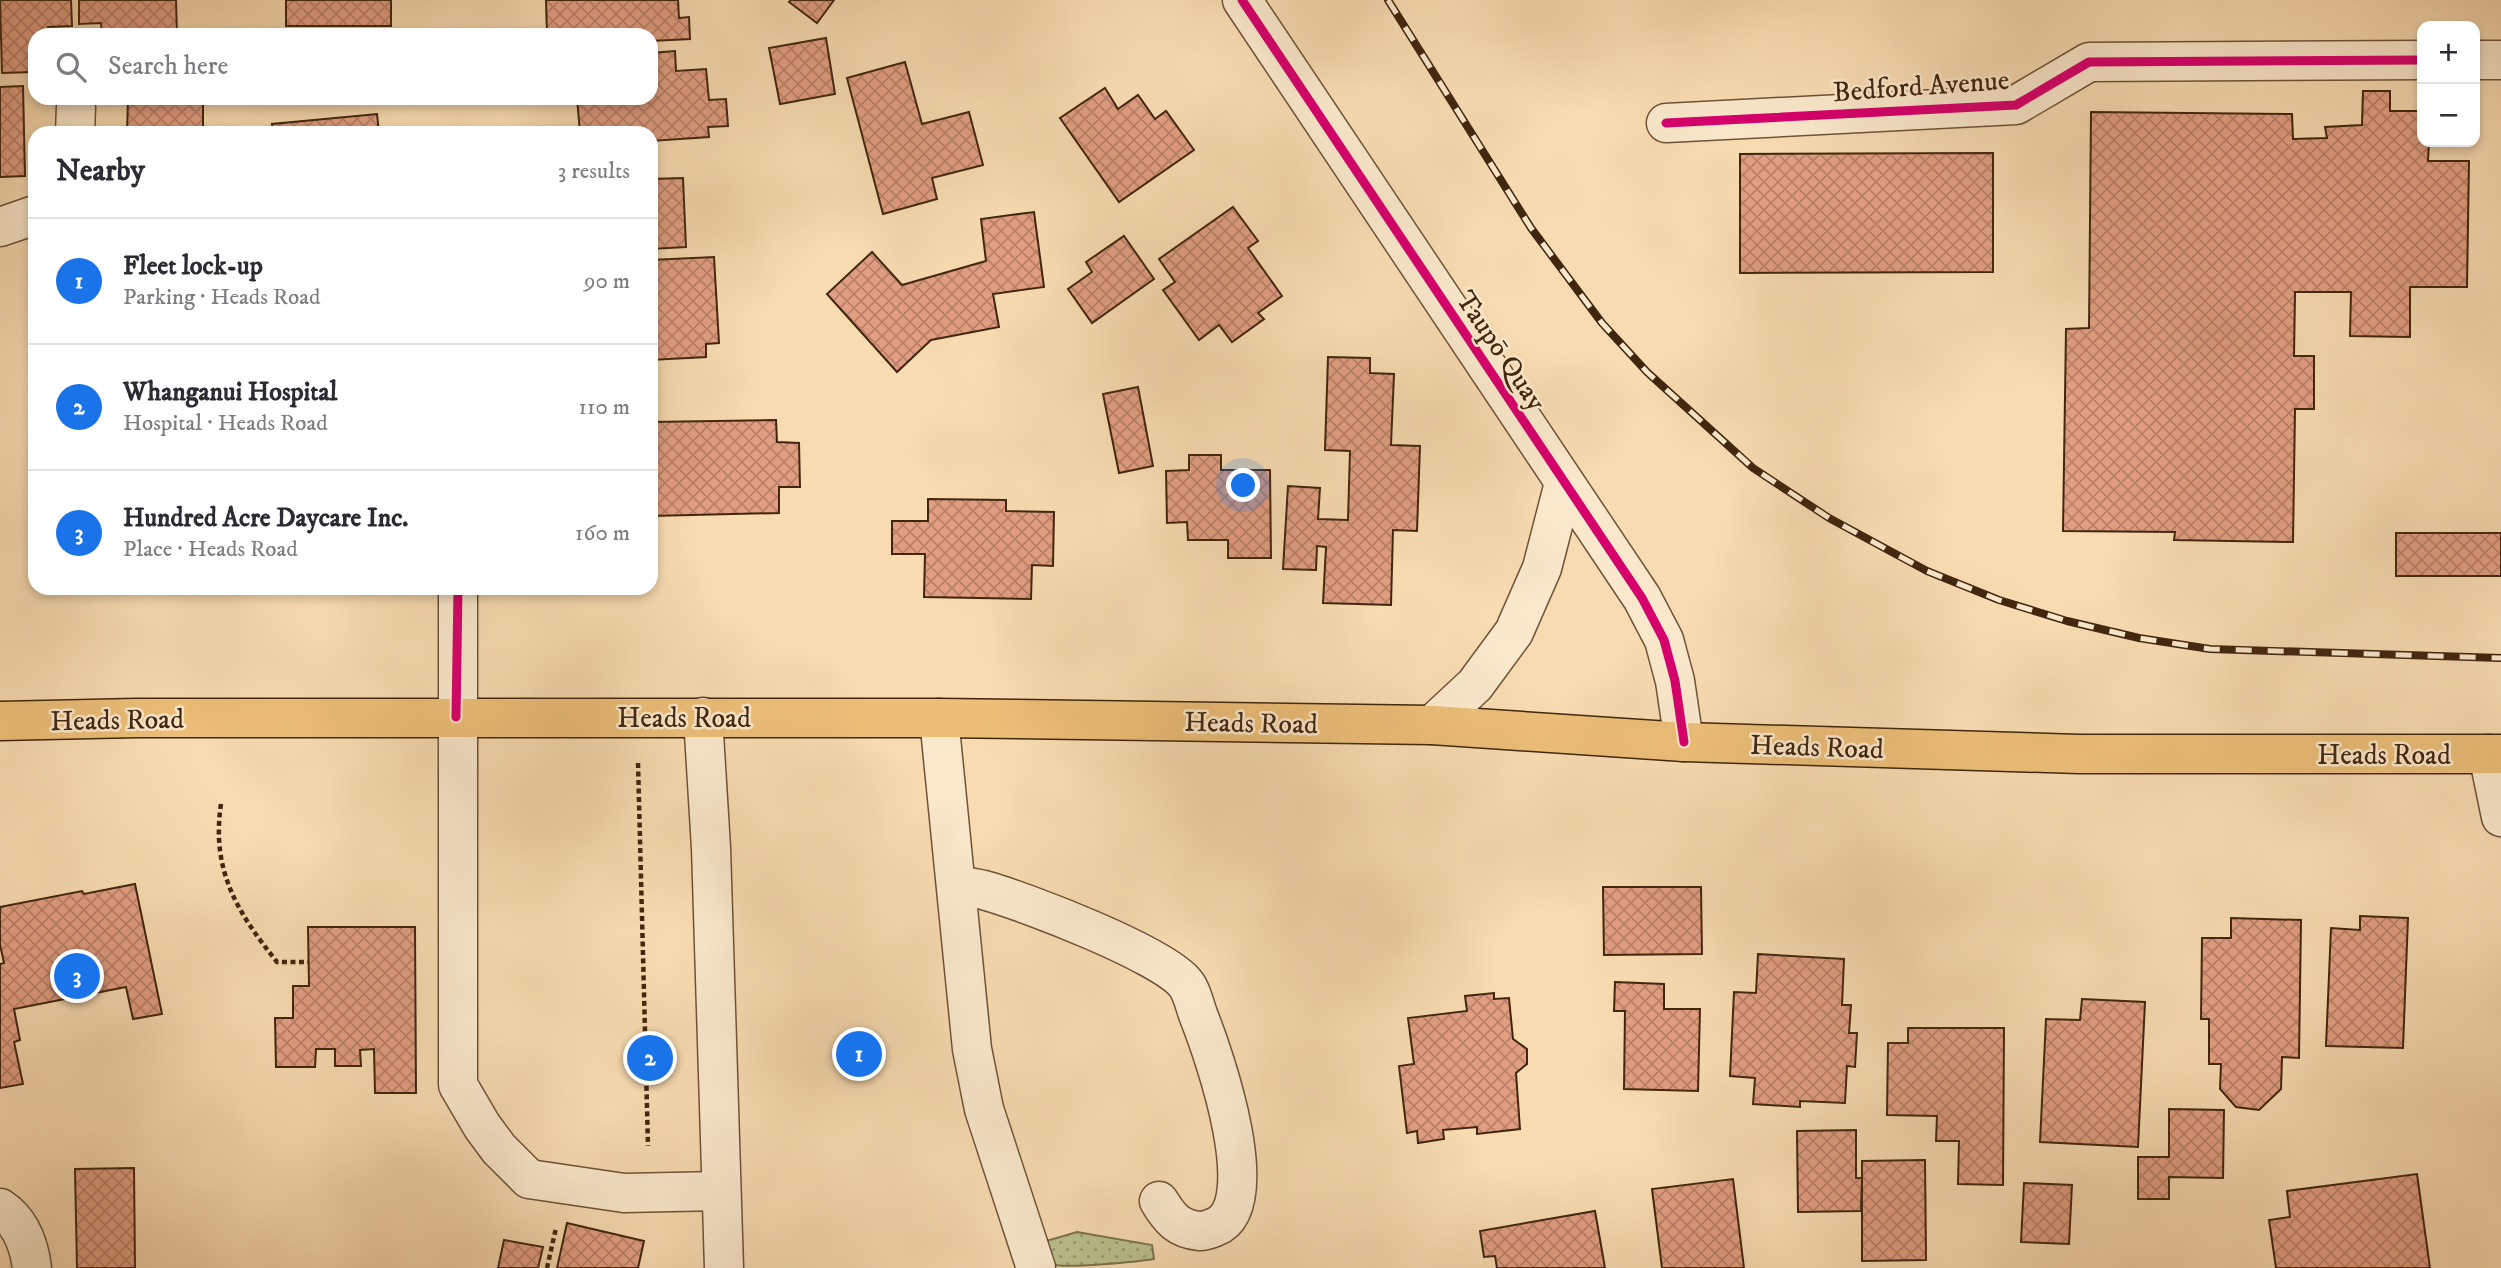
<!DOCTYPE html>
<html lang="en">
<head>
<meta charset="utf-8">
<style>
  :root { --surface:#fff; --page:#f2f2f3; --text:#2b2b33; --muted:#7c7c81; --line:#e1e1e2; --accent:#1a73e8 }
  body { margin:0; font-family:"IM FELL DW Pica",serif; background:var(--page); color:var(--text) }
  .controls { position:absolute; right:21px; top:21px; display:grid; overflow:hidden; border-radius:14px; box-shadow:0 4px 10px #0003 }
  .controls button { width:63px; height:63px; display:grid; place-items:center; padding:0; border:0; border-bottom:2px solid var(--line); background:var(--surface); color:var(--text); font:35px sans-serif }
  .you { position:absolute; left:1244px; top:486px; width:24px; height:24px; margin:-18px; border:5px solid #fff; border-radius:50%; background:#1a73e8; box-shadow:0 0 0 10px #1a73e833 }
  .badge { display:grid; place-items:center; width:46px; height:46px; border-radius:50%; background:var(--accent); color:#fff; font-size:23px; font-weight:700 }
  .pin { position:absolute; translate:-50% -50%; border:4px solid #fff; box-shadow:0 2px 7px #0006 }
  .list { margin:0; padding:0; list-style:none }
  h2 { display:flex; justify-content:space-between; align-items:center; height:91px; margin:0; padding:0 28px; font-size:30px }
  h2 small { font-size:23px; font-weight:400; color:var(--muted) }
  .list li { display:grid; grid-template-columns:46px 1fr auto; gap:21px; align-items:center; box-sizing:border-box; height:126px; padding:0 28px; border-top:2px solid var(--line) }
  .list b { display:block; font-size:26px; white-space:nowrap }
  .list p { margin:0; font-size:23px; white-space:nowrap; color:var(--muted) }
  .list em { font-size:23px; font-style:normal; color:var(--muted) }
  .icon { flex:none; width:38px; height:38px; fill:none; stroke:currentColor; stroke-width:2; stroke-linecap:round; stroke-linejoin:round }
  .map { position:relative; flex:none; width:2501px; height:1268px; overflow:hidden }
  .search { position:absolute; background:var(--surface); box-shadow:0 4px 10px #0003; left:28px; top:28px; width:630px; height:77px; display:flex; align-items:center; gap:18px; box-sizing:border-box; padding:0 24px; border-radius:21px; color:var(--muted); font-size:26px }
  .panel { position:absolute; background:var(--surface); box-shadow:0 4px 10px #0003; left:28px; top:126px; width:630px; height:469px; border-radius:21px }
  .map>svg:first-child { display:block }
  .grass { fill:url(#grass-dots); stroke:#7e744e; stroke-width:2 }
  .building { fill:url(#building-cross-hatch); stroke:#41260f; stroke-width:2 }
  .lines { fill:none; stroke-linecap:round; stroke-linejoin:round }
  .minor-casing { stroke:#6f5338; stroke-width:41 }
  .major-casing { stroke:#41260f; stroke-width:41 }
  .path { stroke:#41260f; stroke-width:4.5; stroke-dasharray:5 3.5; stroke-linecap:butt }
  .minor { stroke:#fae8cc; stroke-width:38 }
  .major { stroke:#ecbe78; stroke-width:38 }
  .rail-casing { stroke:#41260f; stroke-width:8 }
  .rail { stroke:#fae8cc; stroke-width:5; stroke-dasharray:16; stroke-linecap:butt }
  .cycleway-casing { stroke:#fae8cc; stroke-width:13 }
  .cycleway { stroke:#d6006c; stroke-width:9 }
  .labels { text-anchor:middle; stroke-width:5; stroke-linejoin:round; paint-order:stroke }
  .street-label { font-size:28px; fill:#41260f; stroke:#fae8cc }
</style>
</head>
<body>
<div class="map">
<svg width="2501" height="1268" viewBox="0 0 2501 1268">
  <defs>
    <pattern id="grass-dots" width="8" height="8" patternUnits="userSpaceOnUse" patternTransform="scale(1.75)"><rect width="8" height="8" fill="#bac18e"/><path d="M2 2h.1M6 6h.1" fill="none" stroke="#999d72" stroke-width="1.8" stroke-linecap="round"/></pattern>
    <pattern id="building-cross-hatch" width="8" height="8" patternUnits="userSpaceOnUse" patternTransform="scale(1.75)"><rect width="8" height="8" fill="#e29e82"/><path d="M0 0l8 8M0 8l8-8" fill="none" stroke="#b98169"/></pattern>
  </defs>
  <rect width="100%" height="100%" fill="#f8dbb1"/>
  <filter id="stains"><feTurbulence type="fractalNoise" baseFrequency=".00286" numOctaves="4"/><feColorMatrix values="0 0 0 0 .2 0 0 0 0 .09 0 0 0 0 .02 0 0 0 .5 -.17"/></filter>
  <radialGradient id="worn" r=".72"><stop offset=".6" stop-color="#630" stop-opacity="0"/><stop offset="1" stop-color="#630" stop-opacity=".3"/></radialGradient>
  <!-- grass -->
  <path class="grass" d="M1077 1232 1152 1245 1154 1259C1136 1262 1069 1268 1056 1265 1050 1260 1046 1249 1043 1242Z"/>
  <!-- building -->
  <g class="building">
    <polygon points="0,0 71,0 72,26 48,27 49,35 35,35 35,72 2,73"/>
    <polygon points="79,0 176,0 177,35 102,35 101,23 79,24"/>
    <rect x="286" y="0" width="105" height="26"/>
    <polygon points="546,0 678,0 679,18 689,17 690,39 651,41 651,35 547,35"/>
    <polygon points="791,0 834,0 817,23 789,2"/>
    <polygon points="826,38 835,94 780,104 769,48"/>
    <polygon points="675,51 676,71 706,69 709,100 726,99 728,126 708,127 709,137 651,141 651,133 580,133 577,98 651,98 651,53"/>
    <polygon points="905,62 922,124 969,112 983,165 932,178 937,199 883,214 847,78"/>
    <polygon points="23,86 25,176 0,177 0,87"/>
    <polygon points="1105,88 1118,109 1138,95 1155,119 1166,111 1194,150 1119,202 1060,118"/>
    <polygon points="2363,91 2390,91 2390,111 2422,111 2422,142 2429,142 2428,161 2469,161 2467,287 2410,287 2410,337 2350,336 2351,292 2295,292 2294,356 2314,356 2314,409 2295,409 2293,542 2174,540 2175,532 2063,531 2066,329 2089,328 2091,112 2292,114 2293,139 2327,138 2325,127 2362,125"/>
    <polygon points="128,98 203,98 203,133 127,133"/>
    <polygon points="377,114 379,133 273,133 272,124"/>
    <polygon points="1993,153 1993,272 1740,273 1740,154"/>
    <polygon points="683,178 686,247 651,249 651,179"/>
    <polygon points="1233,207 1258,241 1248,248 1282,296 1258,313 1264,319 1232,342 1219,325 1199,340 1163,290 1175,282 1159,259"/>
    <polygon points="1034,212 1044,287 993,294 999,327 931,340 897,372 827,294 872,252 902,285 986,261 981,219"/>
    <polygon points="1124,236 1154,279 1092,323 1068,289 1092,272 1086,262"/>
    <polygon points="714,257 719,343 706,344 706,357 651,360 651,260"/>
    <polygon points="1328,357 1370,358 1370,373 1394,374 1391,445 1420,446 1417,531 1393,530 1391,605 1323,603 1326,547 1317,546 1316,570 1283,569 1288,486 1320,488 1318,519 1348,520 1350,451 1325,450"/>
    <polygon points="1138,387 1153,466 1119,473 1103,394"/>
    <polygon points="776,420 777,442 799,443 800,487 779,487 779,513 651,516 651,422"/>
    <polygon points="1189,455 1221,455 1221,470 1270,470 1271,558 1228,558 1228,540 1188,540 1187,522 1167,523 1166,471 1189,470"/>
    <polygon points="928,499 1006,500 1006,511 1054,512 1053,566 1032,565 1031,599 924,597 925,554 892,554 892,521 928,521"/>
    <rect x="2396" y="533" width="105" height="43"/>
    <polygon points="135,884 162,1014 133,1019 126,987 14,1009 20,1040 14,1042 23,1084 0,1088 0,964 4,963 0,945 0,907 82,891 84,894"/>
    <polygon points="1603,887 1701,887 1702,954 1604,955"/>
    <polygon points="2360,916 2408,918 2403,1048 2326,1046 2331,928 2360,930"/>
    <polygon points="2231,918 2301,920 2299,1058 2282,1057 2281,1089 2259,1110 2236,1107 2220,1089 2221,1064 2209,1064 2209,1019 2201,1019 2202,938 2231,938"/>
    <polygon points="308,927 415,927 416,1093 375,1093 374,1049 360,1050 361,1066 335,1066 335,1049 316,1049 315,1067 276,1067 275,1018 293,1018 293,986 309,986"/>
    <polygon points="1758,954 1844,959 1842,1005 1851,1005 1849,1033 1857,1033 1855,1067 1847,1066 1845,1103 1800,1101 1800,1107 1753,1104 1755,1078 1730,1076 1734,992 1756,993"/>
    <polygon points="1615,982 1664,984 1664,1009 1700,1009 1698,1091 1624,1089 1625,1011 1614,1011"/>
    <polygon points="1494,993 1494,999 1509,998 1513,1039 1527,1049 1527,1064 1516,1073 1520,1129 1477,1134 1477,1127 1443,1130 1444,1139 1418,1143 1417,1131 1407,1133 1399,1066 1414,1064 1408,1018 1467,1011 1465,996"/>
    <polygon points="2082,999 2145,1002 2138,1147 2040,1142 2046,1019 2080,1020"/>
    <polygon points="1908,1028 2004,1028 2003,1185 1958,1184 1959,1141 1936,1141 1937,1116 1887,1115 1888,1043 1908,1043"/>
    <polygon points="2169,1109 2224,1110 2223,1178 2169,1177 2169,1199 2138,1199 2138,1157 2169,1157"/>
    <polygon points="1856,1130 1856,1178 1862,1178 1861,1211 1798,1212 1797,1131"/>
    <polygon points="1925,1160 1926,1260 1862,1261 1862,1161"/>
    <polygon points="134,1168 135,1268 77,1268 75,1169"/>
    <polygon points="2417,1174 2430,1268 2276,1268 2269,1220 2290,1217 2287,1191"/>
    <polygon points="1733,1179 1744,1268 1662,1268 1652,1189"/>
    <polygon points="2024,1183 2072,1185 2069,1244 2021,1242"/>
    <polygon points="1595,1211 1605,1268 1497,1268 1495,1256 1484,1257 1480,1231"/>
    <polygon points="567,1223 644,1241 638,1268 557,1268"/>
    <polygon points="504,1240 543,1247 538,1268 498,1268"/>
  </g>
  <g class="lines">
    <!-- minor casing -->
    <g class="minor-casing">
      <g id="minor">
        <polyline points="1242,0 1642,598 1664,640 1675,681 1684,742"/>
        <polyline points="2475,60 2501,60"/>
        <polyline points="1666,123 2016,105 2089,62 2422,60"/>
        <polyline points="75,133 76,107"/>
        <polyline points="0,227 35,215"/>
        <polyline points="458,588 458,1085 482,1126 499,1149 529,1179 624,1193 721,1191"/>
        <polyline points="703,717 711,848 724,1268"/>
        <polyline points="939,718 972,1049 984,1109 1036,1268"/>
        <polyline points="1432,725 1475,685 1514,632 1542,568 1564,483"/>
        <polyline points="2488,754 2501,817"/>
        <path d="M956 885C966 887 977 888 987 891 1026 902 1162 954 1185 983 1192 991 1195 1007 1199 1017 1214 1055 1267 1206 1215 1227 1210 1229 1206 1231 1200 1231 1178 1229 1170 1219 1159 1201"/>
        <path d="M0 1208C20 1221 29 1244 32 1268"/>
      </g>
    </g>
    <!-- major casing -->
    <g class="major-casing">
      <polyline id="major" points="0,721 136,718 939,718 1432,725 1684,742 2079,754 2501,754"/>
    </g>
    <!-- path -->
    <g class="path">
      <polyline points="638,763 648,1146"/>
      <path d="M221 804C211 870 237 912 277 962H308"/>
      <polyline points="547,1268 556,1228"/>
    </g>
    <!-- minor -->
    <use href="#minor" class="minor"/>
    <!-- major -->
    <use href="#major" class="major"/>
    <!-- rail casing -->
    <g class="rail-casing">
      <polyline id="rail" points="1388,0 1531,228 1602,323 1647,372 1753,468 1829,518 1927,571 1999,600 2067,621 2139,638 2210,649 2501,658"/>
    </g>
    <!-- rail -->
    <use href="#rail" class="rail"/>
    <!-- cycleway casing -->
    <g class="cycleway-casing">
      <g id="cycleway">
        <polyline points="1242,0 1642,598 1664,640 1675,681 1684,742"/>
        <polyline points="1666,123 2016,105 2089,62 2422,60"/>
        <polyline points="456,717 458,588"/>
      </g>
    </g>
    <!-- cycleway -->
    <use href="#cycleway" class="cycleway"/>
  </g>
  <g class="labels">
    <!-- street labels -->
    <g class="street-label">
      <text transform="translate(1921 85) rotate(-4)" y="10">Bedford Avenue</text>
      <text transform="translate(1502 350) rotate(56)" y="10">Taupō Quay</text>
      <text x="684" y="727">Heads Road</text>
      <text transform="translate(117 719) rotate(-1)" y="10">Heads Road</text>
      <text transform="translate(1251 722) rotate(1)" y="10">Heads Road</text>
      <text transform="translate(1817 746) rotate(2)" y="10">Heads Road</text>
      <text x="2384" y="764">Heads Road</text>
    </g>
  </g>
  <rect width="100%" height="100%" filter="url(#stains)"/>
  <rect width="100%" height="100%" fill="url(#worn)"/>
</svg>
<div class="controls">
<button>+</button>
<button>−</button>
</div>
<div class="you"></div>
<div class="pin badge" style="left:859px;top:1054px">1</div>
<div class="pin badge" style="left:650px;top:1058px">2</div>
<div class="pin badge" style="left:77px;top:976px">3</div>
<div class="search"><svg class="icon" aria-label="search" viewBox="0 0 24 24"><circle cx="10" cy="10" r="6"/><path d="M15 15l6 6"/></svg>Search here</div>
<section class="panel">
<h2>Nearby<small>3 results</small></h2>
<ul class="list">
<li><span class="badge">1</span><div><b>Fleet lock-up</b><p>Parking · Heads Road</p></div><em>90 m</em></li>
<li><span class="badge">2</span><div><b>Whanganui Hospital</b><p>Hospital · Heads Road</p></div><em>110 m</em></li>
<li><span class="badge">3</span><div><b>Hundred Acre Daycare Inc.</b><p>Place · Heads Road</p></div><em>160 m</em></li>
</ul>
</section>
</div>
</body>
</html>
